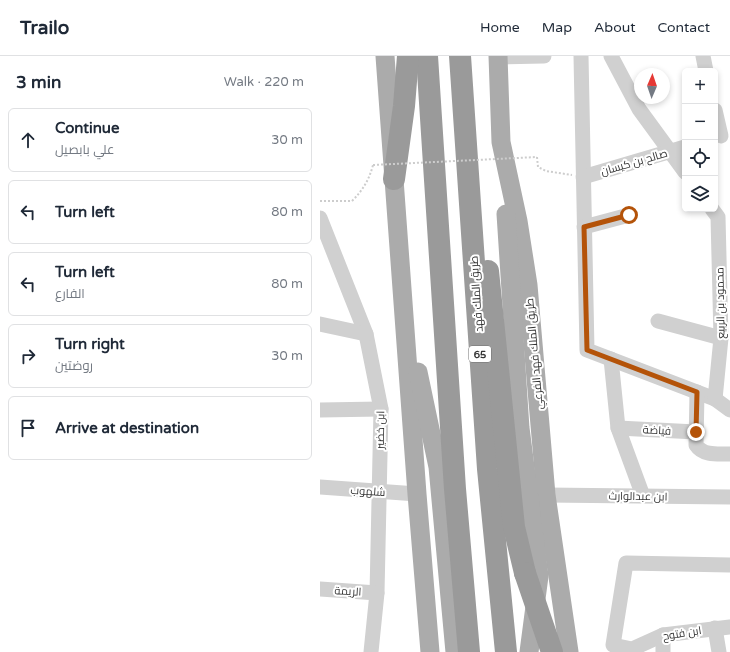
<!DOCTYPE html>
<html lang="en">
<head>
<meta charset="utf-8">
<style>
  :root { --surface:#fff; --page:#f2f2f3; --text:#1f2937; --muted:#747a83; --line:#e0e1e3 }
  body { margin:0; font-family:"Varela Round",Cairo,sans-serif; background:var(--page); color:var(--text) }
  .controls { position:absolute; right:12px; top:12px; display:grid; overflow:hidden; border-radius:6px; box-shadow:0 2px 6px #0003 }
  .controls button { width:36px; height:36px; display:grid; place-items:center; padding:0; border:0; border-bottom:1px solid var(--line); background:var(--surface); color:var(--text); font:20px sans-serif }
  .compass { position:absolute; left:314px; top:12px; width:36px; height:36px; border-radius:50%; background:var(--surface); box-shadow:0 2px 6px #0003; rotate:2deg }
  .stop { position:absolute; width:12px; height:12px; margin:-9px; border:3px solid #b45309; border-radius:50%; background:#fff }
  .stop.end { background:#b45309; border-color:#fff; box-shadow:0 1px 4px #0008 }
  .list { margin:0; padding:0; list-style:none }
  h2 { display:flex; justify-content:space-between; align-items:center; height:52px; margin:0; padding:0 16px; font-size:17px }
  h2 small { font-size:13px; font-weight:400; color:var(--muted) }
  .list li { display:grid; grid-template-columns:26px 1fr auto; gap:12px; align-items:center; box-sizing:border-box; height:64px; margin:0 8px 8px; padding:0 8px; border:1px solid var(--line); border-radius:6px }
  .list b { display:block; font-size:15px; white-space:nowrap }
  .list p { margin:0; font-size:13px; white-space:nowrap; color:var(--muted) }
  .list em { font-size:13px; font-style:normal; color:var(--muted) }
  .icon { flex:none; width:22px; height:22px; fill:none; stroke:currentColor; stroke-width:2; stroke-linecap:round; stroke-linejoin:round }
  .map { position:relative; flex:none; width:410px; height:596px; overflow:hidden }
  header { display:flex; align-items:center; gap:24px; box-sizing:border-box; height:56px; padding:0 20px; background:var(--surface); border-bottom:1px solid var(--line) }
  header strong { font-size:19px }
  nav { display:flex; gap:22px; margin-inline-start:auto; font-size:14px }
  main { display:flex }
  aside { flex:1; background:var(--surface) }
  .map>svg:first-child { display:block }
  .lines { fill:none; stroke-linecap:round; stroke-linejoin:round }
  .path { stroke:#cdcdcd; stroke-width:2; stroke-dasharray:2 2; stroke-linecap:butt }
  .minor { stroke:#d0d0d0; stroke-width:15 }
  .major { stroke:#ababab; stroke-width:19 }
  .highway { stroke:#9a9a9a; stroke-width:22 }
  .path-bridge { stroke:#cdcdcd; stroke-width:2; stroke-dasharray:2 2; stroke-linecap:butt }
  .highway-bridge { stroke:#9a9a9a; stroke-width:22 }
  .route { stroke:#b45309; stroke-width:5 }
  .labels { text-anchor:middle; stroke-width:4; stroke-linejoin:round; paint-order:stroke }
  .shield { fill:#fff; stroke:#707070; stroke-width:1 }
  .shield-label { font-size:10px; font-weight:bold; fill:#333 }
  .street-label { font-size:11px; fill:#333; stroke:#fff }
</style>
</head>
<body>
<header>
<strong>Trailo</strong>
<nav><a>Home</a><a>Map</a><a>About</a><a>Contact</a></nav>
</header>
<main>
<aside>
<h2>3 min<small>Walk · 220 m</small></h2>
<ul class="list">
<li><svg class="icon" aria-label="ahead" viewBox="0 0 24 24"><path d="M12 20V5M6 11l6-6 6 6"/></svg><div><b>Continue</b><p>علي بابصيل</p></div><em>30 m</em></li>
<li><svg class="icon" aria-label="left" viewBox="0 0 24 24"><path d="M17 20v-9H6M10 6l-5 5 5 5"/></svg><div><b>Turn left</b></div><em>80 m</em></li>
<li><svg class="icon" aria-label="left" viewBox="0 0 24 24"><path d="M17 20v-9H6M10 6l-5 5 5 5"/></svg><div><b>Turn left</b><p>الفارع</p></div><em>80 m</em></li>
<li><svg class="icon" aria-label="right" viewBox="0 0 24 24"><path d="M7 20v-9h11M14 6l5 5-5 5"/></svg><div><b>Turn right</b><p>روضتين</p></div><em>30 m</em></li>
<li><svg class="icon" aria-label="arrive" viewBox="0 0 24 24"><path d="M6 21V4h12l-3 4 3 4H6"/></svg><div><b>Arrive at destination</b></div></li>
</ul>
</aside>
<div class="map">
<svg width="410" height="596" viewBox="0 0 410 596">
  <rect width="100%" height="100%" fill="#fff"/>
  <g class="lines">
    <!-- path -->
    <g class="path">
      <polyline points="217,101 218,111 226,115 252,119"/>
      <path d="M0 145H32C43 134 49 124 53 109"/>
    </g>
    <!-- minor -->
    <g class="minor">
      <polyline points="261,0 267,294 395,343 410,354"/>
      <polyline points="291,0 319,53 365,116"/>
      <polyline points="383,0 386,15"/>
      <polyline points="178,1 224,0"/>
      <polyline points="395,54 401,80"/>
      <polyline points="263,121 365,91"/>
      <polyline points="392,153 398,161 401,282 395,343"/>
      <polyline points="0,162 46,278 61,353 57,537 51,596"/>
      <polyline points="264,171 309,159"/>
      <polyline points="338,265 401,282"/>
      <polyline points="0,268 46,278"/>
      <polyline points="291,303 298,372 323,440"/>
      <path d="M377 336 376 389C383 400 398 398 410 398"/>
      <polyline points="0,354 61,353"/>
      <polyline points="298,372 376,376"/>
      <polyline points="0,431 97,438"/>
      <polyline points="226,439 410,441"/>
      <polyline points="410,509 306,507 293,589 312,593 343,579 410,571"/>
      <polyline points="0,533 57,537"/>
      <polyline points="395,572 399,596"/>
      <polyline points="343,596 343,579"/>
    </g>
    <!-- major -->
    <g class="major">
      <polyline points="65,0 97,438 110,596"/>
      <polyline points="178,0 181,86 198,165 208,229 226,439 249,596"/>
      <polyline points="186,158 200,372 219,520 209,596"/>
      <polyline points="98,316 118,411 135,596"/>
    </g>
    <!-- highway -->
    <g class="highway">
      <polyline points="107,0 135,433 149,596"/>
      <polyline points="140,0 168,413 186,596"/>
      <polyline points="74,123 84,50 88,0"/>
      <polyline points="168,215 194,471 205,517"/>
    </g>
    <!-- path-bridge -->
    <polyline class="path-bridge" points="53,109 217,101"/>
    <!-- highway-bridge -->
    <polyline class="highway-bridge" points="205,517 232,596"/>
  </g>
  <g class="lines">
    <!-- route -->
    <polyline class="route" points="309,159 264,171 267,294 377,336 376,376"/>
  </g>
  <g class="labels">
    <!-- shield labels -->
    <rect class="shield" x="149" y="290" width="22" height="16" rx="3"/>
    <g class="shield-label">
      <text x="160" y="302">65</text>
    </g>
    <!-- street labels -->
    <g class="street-label">
      <text transform="translate(314 106) rotate(-16)" y="4">صالح بن كيسان</text>
      <text transform="translate(156 238) rotate(-94)" y="4">طريق الملك فهد</text>
      <text transform="translate(400 247) rotate(-91)" y="4">محمود بن الربيع</text>
      <text transform="translate(214 298) rotate(-95)" y="4">طريق الملك فهد الفرعي</text>
      <text transform="translate(60 374) rotate(-89)" y="4">ابن خضير</text>
      <text transform="translate(337 374) rotate(3)" y="4">فياضة</text>
      <text transform="translate(48 435) rotate(4)" y="4">شلهوب</text>
      <text transform="translate(318 440) rotate(1)" y="4">ابن عبدالوارث</text>
      <text transform="translate(28 535) rotate(3)" y="4">الريمة</text>
      <text transform="translate(362 577) rotate(-9)" y="4">ابن فتوح</text>
    </g>
  </g>
</svg>
<div class="controls">
<button>+</button>
<button>−</button>
<button><svg class="icon" aria-label="locate" viewBox="0 0 24 24"><circle cx="12" cy="12" r="6"/><path d="M12 2v4M12 18v4M2 12h4M18 12h4"/></svg></button>
<button><svg class="icon" aria-label="layers" viewBox="0 0 24 24"><path d="M12 4l9 5-9 5-9-5zM3 14l9 5 9-5"/></svg></button>
</div>
<svg class="compass" viewBox="-18 -18 36 36"><path d="M0-13l5 13h-10z" fill="#e53935"/><path d="M0 13l5-13h-10z" fill="#747a83"/></svg>
<div class="stop" style="left:309px;top:159px"></div>
<div class="stop end" style="left:376px;top:376px"></div>
</div>
</main>
</body>
</html>
